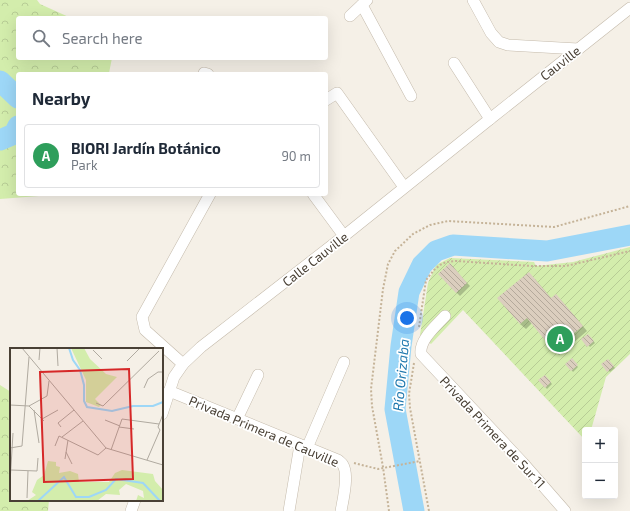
<!DOCTYPE html>
<html lang="en">
<head>
<meta charset="utf-8">
<style>
  :root { --surface:#fff; --page:#f6f6f7; --text:#1f2937; --muted:#747a83; --line:#e0e1e3; --accent:#2563eb }
  body { margin:0; font-family:"Exo 2",sans-serif; background:var(--page); color:var(--text) }
  .controls { position:absolute; right:12px; bottom:12px; display:grid; overflow:hidden; border-radius:4px; box-shadow:0 4px 16px #0002 }
  .controls button { width:36px; height:36px; display:grid; place-items:center; padding:0; border:0; border-bottom:1px solid var(--line); background:var(--surface); color:var(--text); font:20px sans-serif }
  .you { position:absolute; left:407px; top:318px; width:14px; height:14px; margin:-10px; border:3px solid #fff; border-radius:50%; background:#1a73e8; box-shadow:0 0 0 6px #1a73e833 }
  .badge { display:grid; place-items:center; width:26px; height:26px; border-radius:50%; background:var(--accent); color:#fff; font-size:13px; font-weight:700 }
  .pin { position:absolute; translate:-50% -50%; border:2px solid #fff; box-shadow:0 1px 4px #0006 }
  .list { margin:0; padding:0; list-style:none }
  h2 { display:flex; justify-content:space-between; align-items:center; height:52px; margin:0; padding:0 16px; font-size:17px }
  h2 small { font-size:13px; font-weight:400; color:var(--muted) }
  .list li { display:grid; grid-template-columns:26px 1fr auto; gap:12px; align-items:center; box-sizing:border-box; height:64px; margin:0 8px 8px; padding:0 8px; border:1px solid var(--line); border-radius:4px }
  .list b { display:block; font-size:15px; white-space:nowrap }
  .list p { margin:0; font-size:13px; white-space:nowrap; color:var(--muted) }
  .list em { font-size:13px; font-style:normal; color:var(--muted) }
  .icon { flex:none; width:22px; height:22px; fill:none; stroke:currentColor; stroke-width:2; stroke-linecap:round; stroke-linejoin:round }
  .map { position:relative; flex:none; width:630px; height:511px; overflow:hidden }
  .search { position:absolute; background:var(--surface); box-shadow:0 4px 16px #0002; left:16px; top:16px; width:312px; height:44px; display:flex; align-items:center; gap:10px; box-sizing:border-box; padding:0 14px; border-radius:4px; color:var(--muted); font-size:15px }
  .panel { position:absolute; background:var(--surface); box-shadow:0 4px 16px #0002; left:16px; top:72px; width:312px; height:124px; border-radius:4px }
  .map>svg:first-child { display:block }
  .forest { fill:url(#forest-crowns) }
  .garden { fill:url(#garden-furrows) }
  .shadow { fill:#0003 }
  .lines { fill:none; stroke-linecap:round; stroke-linejoin:round }
  .river { stroke:#9dd7f7; stroke-width:21 }
  .building { fill:url(#building-back-hatch) }
  .minor-casing { stroke:#c4baab; stroke-width:12 }
  .path { stroke:#c5b398; stroke-width:2; stroke-dasharray:2 2; stroke-linecap:butt }
  .minor { stroke:#fff; stroke-width:11 }
  .labels { text-anchor:middle; stroke-width:3.5; stroke-linejoin:round; paint-order:stroke }
  .street-label { font-size:13px; fill:#494035; stroke:#fff }
  .water-label { font-size:14px; font-style:italic; fill:#2179ae; stroke:#fff }
  .inset-river { fill:none; stroke:#9dd7f7; stroke-width:2 }
  .inset-road { fill:none; stroke:#b0aaa0; stroke-width:1 }
  .view { fill:#d62828; fill-opacity:0.15; stroke:#d62828; stroke-width:2 }
  .inset-edge { fill:none; stroke:#494035; stroke-width:2 }
</style>
</head>
<body>
<div class="map">
<svg width="630" height="511" viewBox="0 0 630 511">
  <defs>
    <pattern id="forest-crowns" width="20" height="18" patternUnits="userSpaceOnUse"><rect width="20" height="18" fill="#d3edac"/><path d="M2 6a3 3 0 1 1 6 0M12 15a3 3 0 1 1 6 0" fill="none" stroke="#b7cc95"/></pattern>
    <pattern id="garden-furrows" width="10" height="10" patternUnits="userSpaceOnUse"><rect width="10" height="10" fill="#d3edac"/><path d="M-1 1l2-2M0 10L10 0M9 11l2-2" fill="none" stroke="#b7cc95"/></pattern>
    <pattern id="building-back-hatch" width="6" height="6" patternUnits="userSpaceOnUse"><rect width="6" height="6" fill="#dbcebe"/><path d="M-1 5l2 2M0 0l6 6M5-1l2 2" fill="none" stroke="#b4a99b"/></pattern>
  </defs>
  <rect width="100%" height="100%" fill="#f5f0e7"/>
  <!-- forest -->
  <g class="forest">
    <polygon points="0,0 37,0 40,4 71,18 18,18 18,58 112,58 109,73 88,72 87,74 18,74 18,194 40,194 39,196 0,199"/>
    <polygon points="0,385 11,392 11,500 49,500 48,511 0,511"/>
  </g>
  <!-- garden -->
  <polygon class="garden" points="630,247 630,354 606,377 591,430 585,430 585,440 463,310 431,344 420,335 428,283 436,265 450,258 534,262 536,266 573,262"/>
  <!-- shadow -->
  <g class="shadow">
    <polygon points="453,268 470,286 460,296 456,292"/>
    <polygon points="535,279 552,299 561,300 587,331 559,355 532,323 526,329 520,324"/>
    <polygon points="588,335 595,343 590,347 583,339"/>
    <polygon points="572,360 578,367 573,372 567,364"/>
    <polygon points="608,360 615,368 610,372 603,364"/>
    <polygon points="545,376 552,384 547,389 540,381"/>
  </g>
  <g class="lines">
    <!-- river -->
    <g class="river">
      <polyline points="0,81 18,98"/>
      <polyline points="0,140 14,134 18,126"/>
      <polyline points="414,511 395,409 401,346 409,292 422,265 436,251 453,245 547,251 630,235"/>
    </g>
  </g>
  <!-- building -->
  <g class="building">
    <polygon points="450,263 467,283 456,293 438,274"/>
    <polygon points="529,272 551,298 556,294 583,326 553,350 527,318 520,324 497,298"/>
    <polygon points="588,334 594,341 587,347 581,339"/>
    <polygon points="572,358 578,365 571,371 565,364"/>
    <polygon points="608,359 614,366 607,372 601,364"/>
    <polygon points="545,375 551,382 545,388 538,380"/>
  </g>
  <g class="lines">
    <!-- minor casing -->
    <g class="minor-casing">
      <g id="minor">
        <polyline points="473,0 491,33 499,42 508,45 578,49"/>
        <polyline points="362,5 411,96"/>
        <polyline points="350,16 367,0"/>
        <polyline points="454,63 490,119"/>
        <polyline points="204,73 208,74"/>
        <polyline points="326,100 337,93 404,187"/>
        <polyline points="313,194 344,236"/>
        <path d="M445 316C436 326 419 340 421 354L523 463 565 511"/>
        <polyline points="183,364 145,330 142,317 210,194"/>
        <path d="M169 391 338 460C340 462 342 463 343 465 349 475 343 500 341 511"/>
        <polyline points="162,414 174,377 183,364 201,347 344,236 490,119 630,8"/>
        <polyline points="237,419 258,375"/>
        <polyline points="307,448 344,362"/>
        <polyline points="131,511 135,500"/>
        <polyline points="289,511 300,445"/>
      </g>
    </g>
    <!-- path -->
    <g class="path">
      <polyline points="419,327 426,280 434,270 440,265 446,262 456,261 531,266 566,266 630,251"/>
      <polyline points="414,363 409,394 410,408 429,511"/>
      <polyline points="354,463 378,469 420,461"/>
      <polyline points="389,511 383,467 372,406 371,389 383,289 388,264 395,251 413,234 430,225 448,221 554,227 630,206"/>
    </g>
    <!-- minor -->
    <use href="#minor" class="minor"/>
  </g>
  <g class="labels">
    <!-- street labels -->
    <g class="street-label">
      <text transform="translate(560 63) rotate(-38)" y="5">Cauville</text>
      <text transform="translate(315 259) rotate(-38)" y="5">Calle Cauville</text>
      <text transform="translate(264 431) rotate(23)" y="5">Privada Primera de Cauville</text>
      <text transform="translate(493 432) rotate(47)" y="5">Privada Primera de Sur 11</text>
    </g>
    <!-- water labels -->
    <g class="water-label">
      <text transform="translate(401 375) rotate(-85)" y="5">Río Orizaba</text>
    </g>
  </g>
  <!-- overview -->
  <g transform="translate(10 348)">
    <rect width="153" height="153" fill="#f5f0e7"/>
    <path d="M38 113 46 114V118L50 119 49 125 60 123 68 126 69 134H99L105 125 112 122 143 126 145 133 153 142V153H126L128 147 134 150 133 143 116 136 109 142 110 147 96 146 87 153H17L26 147 22 144 27 132 34 127Z" fill="#d3edac"/>
    <path d="M61 0H74L80 11 96 26 107 29 85 51 91 57 89 59 76 54V32Z" fill="#d3edac"/>
    <path class="inset-river" d="M59 0 63 12 70 22 74 37V53L77 59 102 63 123 58H143L153 54M28 153 54 129 66 149H79L96 142 106 131 133 135 150 153"/>
    <path class="inset-road" d="M12 0 96 100 153 117M47 0 48 18M83 2 92 11M29 12 30 0M117 13 130 0M134 40 138 31 148 24H153M86 55 93 58 149 3M0 57 19 58 37 48 39 33M19 58 34 73M24 62 29 95M32 71 48 62M95 72 110 78M51 79 48 75 64 62M109 79 124 81M150 82 148 79 153 66M52 89 73 73M45 98 49 88 88 107 96 100M0 100 12 98 19 9M101 102 112 71 149 76M56 104 62 116M55 111 58 92M137 112 150 82M1 122 27 123 28 110M0 135 3 85M17 150 18 123"/>
    <path class="view" d="M119 21 123 131 34 134 30 24Z"/>
    <rect width="153" height="153" class="inset-edge"/>
  </g>
</svg>
<div class="controls">
<button>+</button>
<button>−</button>
</div>
<div class="you"></div>
<div class="pin badge" style="left:560px;top:339px;background:#2e9e5b">A</div>
<div class="search"><svg class="icon" aria-label="search" viewBox="0 0 24 24"><circle cx="10" cy="10" r="6"/><path d="M15 15l6 6"/></svg>Search here</div>
<section class="panel">
<h2>Nearby<small></small></h2>
<ul class="list">
<li><span class="badge" style="background:#2e9e5b">A</span><div><b>BIORI Jardín Botánico</b><p>Park</p></div><em>90 m</em></li>
</ul>
</section>
</div>
</body>
</html>
